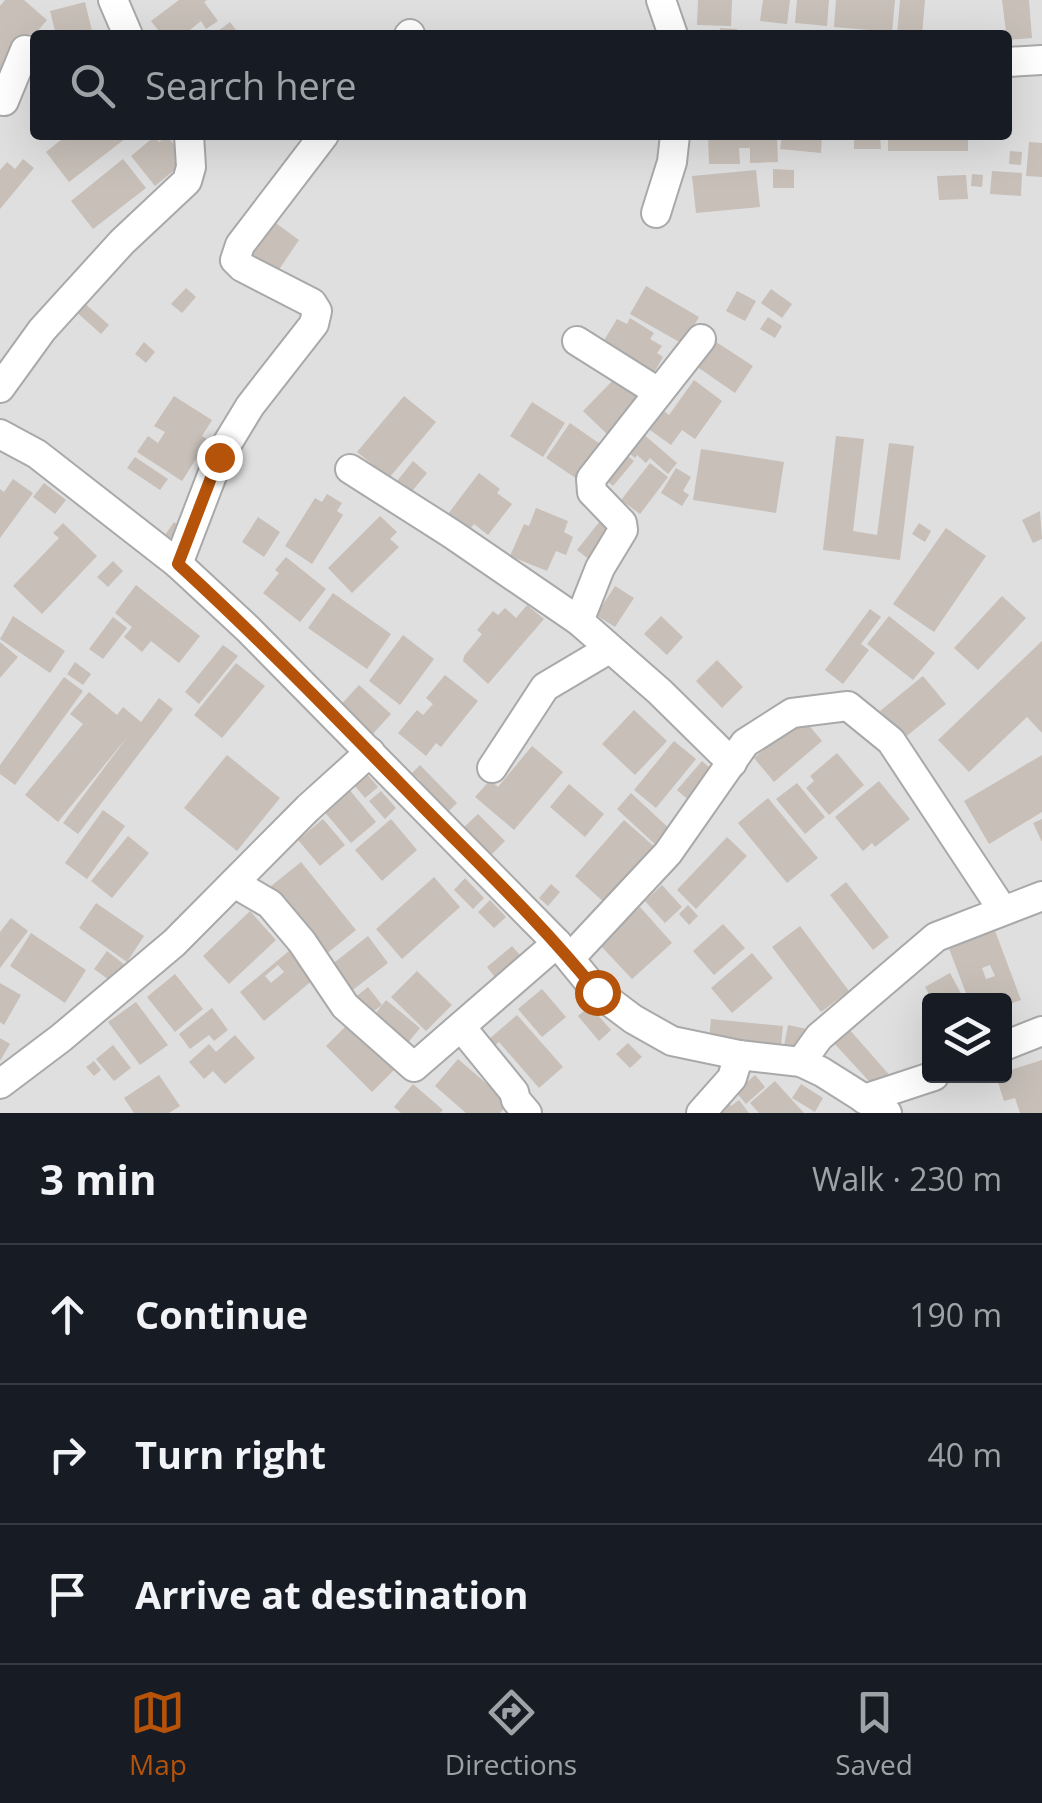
<!DOCTYPE html>
<html lang="en">
<head>
<meta charset="utf-8">
<style>
  :root { --surface:#171b24; --page:#242831; --text:#f1f3f6; --muted:#9ea1a6; --line:#363941; --accent:#b45309 }
  body { margin:0; font-family:"Open Sans",sans-serif; background:var(--page); color:var(--text) }
  .controls { position:absolute; right:30px; bottom:30px; display:grid; overflow:hidden; border-radius:10px; box-shadow:0 10px 40px #0002 }
  .controls button { width:90px; height:90px; display:grid; place-items:center; padding:0; border:0; border-bottom:2px solid var(--line); background:var(--surface); color:var(--text); font:50px sans-serif }
  .stop { position:absolute; width:30px; height:30px; margin:-22px; border:8px solid #b45309; border-radius:50%; background:#fff }
  .stop.end { background:#b45309; border-color:#fff; box-shadow:0 2px 10px #0008 }
  .list { margin:0; padding:0; list-style:none }
  h2 { display:flex; justify-content:space-between; align-items:center; height:130px; margin:0; padding:0 40px; font-size:42px }
  h2 small { font-size:32px; font-weight:400; color:var(--muted) }
  .list li { display:grid; grid-template-columns:65px 1fr auto; gap:30px; align-items:center; box-sizing:border-box; height:140px; padding:0 40px; border-top:2px solid var(--line) }
  .list b { display:block; font-size:38px; white-space:nowrap }
  .list em { font-size:32px; font-style:normal; color:var(--muted) }
  .icon { flex:none; width:55px; height:55px; fill:none; stroke:currentColor; stroke-width:2; stroke-linecap:round; stroke-linejoin:round }
  .map { position:relative; flex:none; width:1042px; height:1113px; overflow:hidden }
  .search { position:absolute; background:var(--surface); box-shadow:0 10px 40px #0002; left:30px; right:30px; top:30px; height:110px; display:flex; align-items:center; gap:25px; box-sizing:border-box; padding:0 35px; border-radius:10px; color:var(--muted); font-size:38px }
  .sheet { height:550px; background:var(--surface) }
  nav { display:flex; justify-content:space-around; align-items:center; box-sizing:border-box; height:140px; border-top:2px solid var(--line); background:var(--surface); font-size:28px; color:var(--muted) }
  nav a { display:grid; justify-items:center; gap:5px }
  nav .on { color:var(--accent) }
  .map>svg:first-child { display:block }
  .residential { fill:#e0dfdf; fill-rule:evenodd }
  .building { fill:#c7bfb8; fill-rule:evenodd }
  .lines { fill:none; stroke-linecap:round; stroke-linejoin:round }
  .minor-casing { stroke:#a9a9a9; stroke-width:32 }
  .minor { stroke:#fff; stroke-width:28 }
  .route { stroke:#b45309; stroke-width:12 }
</style>
</head>
<body>
<div class="map">
<svg width="1042" height="1113" viewBox="0 0 1042 1113">
  <rect width="100%" height="100%" fill="#f2efe9"/>
  <!-- residential -->
  <path class="residential" d="M0 0H1042V1113H0ZM35 35H1007V135H35ZM930 1001H1004V1076H930Z"/>
  <!-- building -->
  <g class="building">
    <polygon points="5,0 24,0 47,20 6,68 0,85 0,6"/>
    <polygon points="179,0 207,0 204,2 218,21 206,29 201,21 190,30 194,35 162,35 151,21"/>
    <polygon points="698,0 732,0 731,26 697,25"/>
    <polygon points="763,0 790,0 787,24 760,21"/>
    <polygon points="797,0 829,0 827,26 795,23"/>
    <polygon points="836,0 895,0 892,32 834,27"/>
    <polygon points="900,0 925,0 922,35 897,35"/>
    <polygon points="1002,0 1029,0 1032,38 1007,40"/>
    <polygon points="85,2 93,35 56,35 50,11"/>
    <polygon points="230,22 240,35 213,35"/>
    <polygon points="720,28 737,29 737,35 720,35"/>
    <polygon points="67,135 130,135 69,182 46,152"/>
    <polygon points="708,135 777,135 778,162 750,163 750,148 739,148 740,164 709,164"/>
    <polygon points="782,135 822,135 821,153 780,149"/>
    <polygon points="854,135 880,135 881,149 854,149"/>
    <rect x="888" y="135" width="80" height="16"/>
    <polygon points="155,136 159,142 167,136 182,154 174,160 179,166 155,186 131,156"/>
    <polygon points="1029,142 1042,143 1042,177 1026,176"/>
    <polygon points="1010,151 1022,152 1021,165 1009,164"/>
    <polygon points="23,159 34,168 0,209 0,170 7,162 15,169"/>
    <polygon points="123,159 146,188 93,229 71,201"/>
    <polygon points="773,169 794,170 794,188 773,188"/>
    <polygon points="756,170 760,207 696,213 692,176"/>
    <polygon points="992,171 1022,173 1021,196 990,194"/>
    <polygon points="972,174 983,175 982,187 971,186"/>
    <polygon points="966,175 968,199 939,200 937,176"/>
    <polygon points="273,221 299,240 274,277 247,258"/>
    <polygon points="646,286 699,317 683,344 630,314"/>
    <polygon points="186,288 196,297 182,313 171,304"/>
    <polygon points="771,289 792,304 782,318 761,303"/>
    <polygon points="737,291 756,301 745,321 726,311"/>
    <polygon points="81,300 109,325 101,334 73,309"/>
    <polygon points="768,317 782,326 775,338 760,329"/>
    <polygon points="630,318 654,333 650,339 662,346 657,353 663,357 651,378 600,347 617,319 627,324"/>
    <polygon points="713,340 753,366 735,393 696,366"/>
    <polygon points="144,342 155,352 146,363 135,354"/>
    <polygon points="618,375 643,399 608,435 583,411"/>
    <polygon points="694,380 722,401 695,439 682,430 671,445 650,430 664,411 669,415"/>
    <polygon points="174,396 212,420 202,436 208,440 182,481 137,452 148,436 158,443 165,432 154,426"/>
    <polygon points="404,396 436,422 389,478 357,452"/>
    <polygon points="532,402 565,423 543,457 510,436"/>
    <polygon points="570,423 600,444 577,479 546,458"/>
    <polygon points="642,433 677,463 668,474 650,458 646,463 637,455 635,458 623,448"/>
    <polygon points="836,436 864,439 853,531 877,535 889,443 914,446 900,560 823,550"/>
    <polygon points="701,449 784,462 776,513 693,500"/>
    <polygon points="620,450 634,461 613,486 599,474"/>
    <polygon points="135,457 168,479 160,490 127,468"/>
    <polygon points="413,461 427,473 408,496 394,485"/>
    <polygon points="650,463 668,477 640,514 621,500"/>
    <polygon points="676,468 691,477 683,491 689,495 682,506 661,493"/>
    <polygon points="479,473 500,489 497,493 512,504 488,535 474,524 466,534 448,514"/>
    <polygon points="13,479 33,493 0,538 0,489 4,492"/>
    <polygon points="44,483 66,500 55,514 33,497"/>
    <polygon points="327,494 342,503 337,511 343,515 312,564 285,546 315,498 322,502"/>
    <polygon points="536,508 568,521 564,532 573,537 566,555 556,551 547,571 510,556 524,524 529,526"/>
    <polygon points="1040,511 1042,539 1033,543 1022,520"/>
    <polygon points="380,516 397,532 390,539 399,547 352,593 328,568"/>
    <polygon points="258,517 280,532 264,557 242,542"/>
    <polygon points="600,521 613,531 591,561 577,550"/>
    <polygon points="174,522 188,533 177,548 163,538"/>
    <polygon points="63,523 97,556 42,614 13,586 59,538 53,533"/>
    <polygon points="919,523 931,531 925,542 912,534"/>
    <polygon points="946,528 986,556 934,632 893,604"/>
    <polygon points="286,557 326,589 300,622 263,593 279,573 275,570"/>
    <polygon points="113,561 123,571 108,587 97,577"/>
    <polygon points="136,585 200,636 179,663 151,641 142,652 124,637 132,627 115,613"/>
    <polygon points="615,586 634,598 615,627 596,615"/>
    <polygon points="333,593 391,634 367,669 308,628"/>
    <polygon points="1002,596 1026,618 978,670 954,648"/>
    <polygon points="527,605 544,619 488,684 463,661 464,656 482,634 477,630 493,611 498,615 505,608 516,618"/>
    <polygon points="870,609 881,617 861,644 869,650 843,684 825,670"/>
    <polygon points="13,616 65,651 50,673 0,639"/>
    <polygon points="661,616 683,637 667,655 644,634"/>
    <polygon points="889,616 935,653 913,680 867,644"/>
    <polygon points="113,617 127,628 103,659 89,649"/>
    <polygon points="403,635 434,659 400,705 369,681"/>
    <polygon points="1042,641 1042,733 1027,717 969,772 938,740"/>
    <polygon points="0,642 18,657 0,678"/>
    <polygon points="223,645 238,656 199,704 185,692"/>
    <polygon points="717,660 743,687 722,708 696,681"/>
    <polygon points="75,662 91,674 83,685 67,674"/>
    <polygon points="236,663 265,686 222,738 194,715"/>
    <polygon points="445,675 478,701 441,747 436,743 426,756 398,733 417,710 423,715 433,704 426,698"/>
    <polygon points="923,676 946,704 903,739 880,711"/>
    <polygon points="64,677 83,691 15,785 0,774 0,765"/>
    <polygon points="359,685 391,714 369,738 337,709"/>
    <polygon points="89,692 117,715 123,707 141,722 159,698 173,709 78,834 63,823 128,736 58,822 25,795 83,724 70,714"/>
    <polygon points="634,710 667,741 635,775 602,744"/>
    <polygon points="802,717 822,741 774,782 754,758"/>
    <polygon points="674,741 696,759 656,808 634,790"/>
    <polygon points="532,746 563,772 514,830 475,797 490,780 498,787"/>
    <polygon points="837,753 864,785 829,815 806,788 814,781 810,776"/>
    <polygon points="227,755 280,798 237,851 184,808"/>
    <polygon points="1042,755 1042,812 989,844 964,801"/>
    <polygon points="702,761 717,774 692,803 677,790"/>
    <polygon points="420,765 457,803 445,815 415,784 420,780 412,773"/>
    <polygon points="361,767 378,787 365,798 348,778"/>
    <polygon points="879,781 910,819 875,847 872,843 863,851 835,817"/>
    <polygon points="797,783 825,817 805,834 776,799"/>
    <polygon points="569,784 604,814 585,837 550,807"/>
    <polygon points="348,788 376,822 351,843 322,809"/>
    <polygon points="381,791 396,808 385,819 369,801"/>
    <polygon points="631,793 673,832 659,848 617,809"/>
    <polygon points="768,798 818,858 787,883 738,823"/>
    <polygon points="103,810 125,826 87,879 65,863"/>
    <polygon points="478,814 505,841 490,856 463,828"/>
    <polygon points="323,819 345,845 320,866 298,840"/>
    <polygon points="391,819 417,850 382,881 355,850"/>
    <polygon points="1042,819 1042,842 1033,823"/>
    <polygon points="624,820 657,849 607,905 575,876"/>
    <polygon points="128,836 149,853 112,898 91,881"/>
    <polygon points="727,837 747,856 696,909 677,890"/>
    <polygon points="301,862 356,930 320,959 265,891"/>
    <polygon points="434,877 460,907 402,959 376,929"/>
    <polygon points="465,878 484,898 473,909 454,890"/>
    <polygon points="846,882 889,937 873,950 830,895"/>
    <polygon points="551,884 560,892 548,906 539,898"/>
    <polygon points="662,885 682,907 665,923 645,901"/>
    <polygon points="490,900 506,917 494,928 478,912"/>
    <polygon points="96,903 144,936 127,962 79,928"/>
    <polygon points="688,905 698,916 689,925 679,914"/>
    <polygon points="640,907 672,943 632,979 599,944"/>
    <polygon points="250,911 276,940 229,984 203,956"/>
    <polygon points="11,918 28,931 0,968 0,932"/>
    <polygon points="723,924 745,948 714,975 693,951"/>
    <polygon points="800,926 849,991 821,1012 772,947"/>
    <path d="M994 928 1021 1000 1004 1006V1001H969L948 946ZM990 965 995 976 986 979 982 968Z"/>
    <polygon points="31,933 86,970 65,1003 10,966"/>
    <polygon points="368,936 388,963 350,992 330,966"/>
    <path d="M296 945 320 974 264 1021 240 992ZM278 965 284 972 271 983 265 976Z"/>
    <polygon points="512,946 527,963 501,985 487,967"/>
    <polygon points="107,951 125,965 112,982 94,969"/>
    <polygon points="752,953 773,978 732,1013 711,988"/>
    <polygon points="417,971 452,1005 426,1031 391,997"/>
    <polygon points="950,973 965,1001 933,1001 925,987"/>
    <polygon points="175,974 203,1009 175,1032 147,997"/>
    <polygon points="0,983 21,995 4,1025 0,1022"/>
    <polygon points="368,987 382,1005 366,1017 353,999"/>
    <polygon points="542,989 566,1017 542,1037 518,1009"/>
    <polygon points="386,1000 420,1028 403,1049 369,1022"/>
    <polygon points="136,1002 168,1045 140,1065 108,1022"/>
    <polygon points="590,1006 611,1030 599,1041 578,1016"/>
    <polygon points="212,1008 228,1030 214,1041 209,1035 190,1049 179,1034"/>
    <polygon points="517,1015 563,1067 539,1088 499,1042 494,1046 488,1040"/>
    <polygon points="711,1019 783,1026 781,1046 709,1040"/>
    <polygon points="351,1021 397,1067 372,1092 326,1046"/>
    <polygon points="788,1025 812,1030 808,1050 784,1046"/>
    <polygon points="848,1028 893,1079 879,1092 833,1042"/>
    <polygon points="235,1035 255,1058 225,1084 213,1071 204,1079 189,1062 209,1044 216,1052"/>
    <polygon points="0,1038 10,1044 0,1061"/>
    <polygon points="628,1043 642,1057 630,1068 616,1054"/>
    <polygon points="113,1045 131,1068 114,1081 96,1059"/>
    <polygon points="458,1059 509,1103 500,1113 466,1113 435,1086"/>
    <polygon points="1042,1060 1042,1113 1020,1113 1015,1098 1004,1101 996,1076 1004,1076 1004,1072"/>
    <polygon points="94,1061 101,1070 94,1076 86,1067"/>
    <polygon points="159,1075 180,1106 169,1113 134,1113 124,1098"/>
    <polygon points="755,1075 765,1087 746,1104 736,1092"/>
    <polygon points="775,1081 793,1101 804,1113 759,1113 750,1103"/>
    <polygon points="413,1084 443,1110 440,1113 401,1113 394,1107"/>
    <polygon points="801,1084 823,1098 815,1112 792,1098"/>
    <polygon points="739,1100 749,1113 713,1113 727,1101 731,1106"/>
  </g>
  <g class="lines">
    <!-- minor casing -->
    <g class="minor-casing">
      <g id="minor">
        <polyline points="113,0 128,35"/>
        <polyline points="661,0 673,35"/>
        <polyline points="409,35 410,34"/>
        <polyline points="1007,62 1042,60"/>
        <polyline points="0,99 4,101 25,50 35,53"/>
        <polyline points="656,213 672,162 675,135"/>
        <polyline points="577,341 658,392"/>
        <polyline points="0,388 42,330 122,242 187,181 191,167 189,135"/>
        <polyline points="0,434 37,454 178,564 248,629 557,943 597,992 633,1019 672,1041 739,1055 801,1062 822,1072 887,1113"/>
        <polyline points="350,469 452,534 579,621 660,692 732,763"/>
        <polyline points="178,564 219,457 250,406 314,324 317,311 312,303 242,267 235,260 240,245 324,135"/>
        <polyline points="579,621 600,568 623,530 622,523 592,492 591,479 701,339"/>
        <polyline points="492,768 545,687 609,649"/>
        <polyline points="234,883 270,904 302,942 345,1006 414,1067 557,943"/>
        <polyline points="570,958 668,853 745,743 792,713 848,706 891,741 1002,909"/>
        <polyline points="461,1027 514,1092 516,1100 527,1113"/>
        <polyline points="1004,1046 1042,1031"/>
        <polyline points="801,1062 819,1037 936,937 1042,896"/>
        <polyline points="0,1084 61,1038 174,943 308,808 370,752"/>
        <polyline points="864,1099 934,1076"/>
        <polyline points="701,1113 732,1078 739,1055"/>
      </g>
    </g>
    <!-- minor -->
    <use href="#minor" class="minor"/>
  </g>
  <g class="lines">
    <!-- route -->
    <path class="route" d="M219 457 178 564C263 642 343 725 423 807 483 868 544 926 597 992"/>
  </g>
</svg>
<div class="controls">
<button><svg class="icon" aria-label="layers" viewBox="0 0 24 24"><path d="M12 4l9 5-9 5-9-5zM3 14l9 5 9-5"/></svg></button>
</div>
<div class="stop" style="left:597px;top:992px"></div>
<div class="stop end" style="left:219px;top:457px"></div>
<div class="search"><svg class="icon" aria-label="search" viewBox="0 0 24 24"><circle cx="10" cy="10" r="6"/><path d="M15 15l6 6"/></svg>Search here</div>
</div>
<section class="sheet">
<h2>3 min<small>Walk · 230 m</small></h2>
<ul class="list">
<li><svg class="icon" aria-label="ahead" viewBox="0 0 24 24"><path d="M12 20V5M6 11l6-6 6 6"/></svg><div><b>Continue</b></div><em>190 m</em></li>
<li><svg class="icon" aria-label="right" viewBox="0 0 24 24"><path d="M7 20v-9h11M14 6l5 5-5 5"/></svg><div><b>Turn right</b></div><em>40 m</em></li>
<li><svg class="icon" aria-label="arrive" viewBox="0 0 24 24"><path d="M6 21V4h12l-3 4 3 4H6"/></svg><div><b>Arrive at destination</b></div></li>
</ul>
</section>
<nav>
<a class="on"><svg class="icon" aria-label="map" viewBox="0 0 24 24"><path d="M3 6l6-2 6 2 6-2v14l-6 2-6-2-6 2zM9 4v14M15 6v14"/></svg>Map</a>
<a><svg class="icon" aria-label="directions" viewBox="0 0 24 24"><path d="M12 3l9 9-9 9-9-9zM9 14v-3h6M13 9l2 2-2 2"/></svg>Directions</a>
<a><svg class="icon" aria-label="saved" viewBox="0 0 24 24"><path d="M7 4h10v16l-5-4-5 4z"/></svg>Saved</a>
</nav>
</body>
</html>
